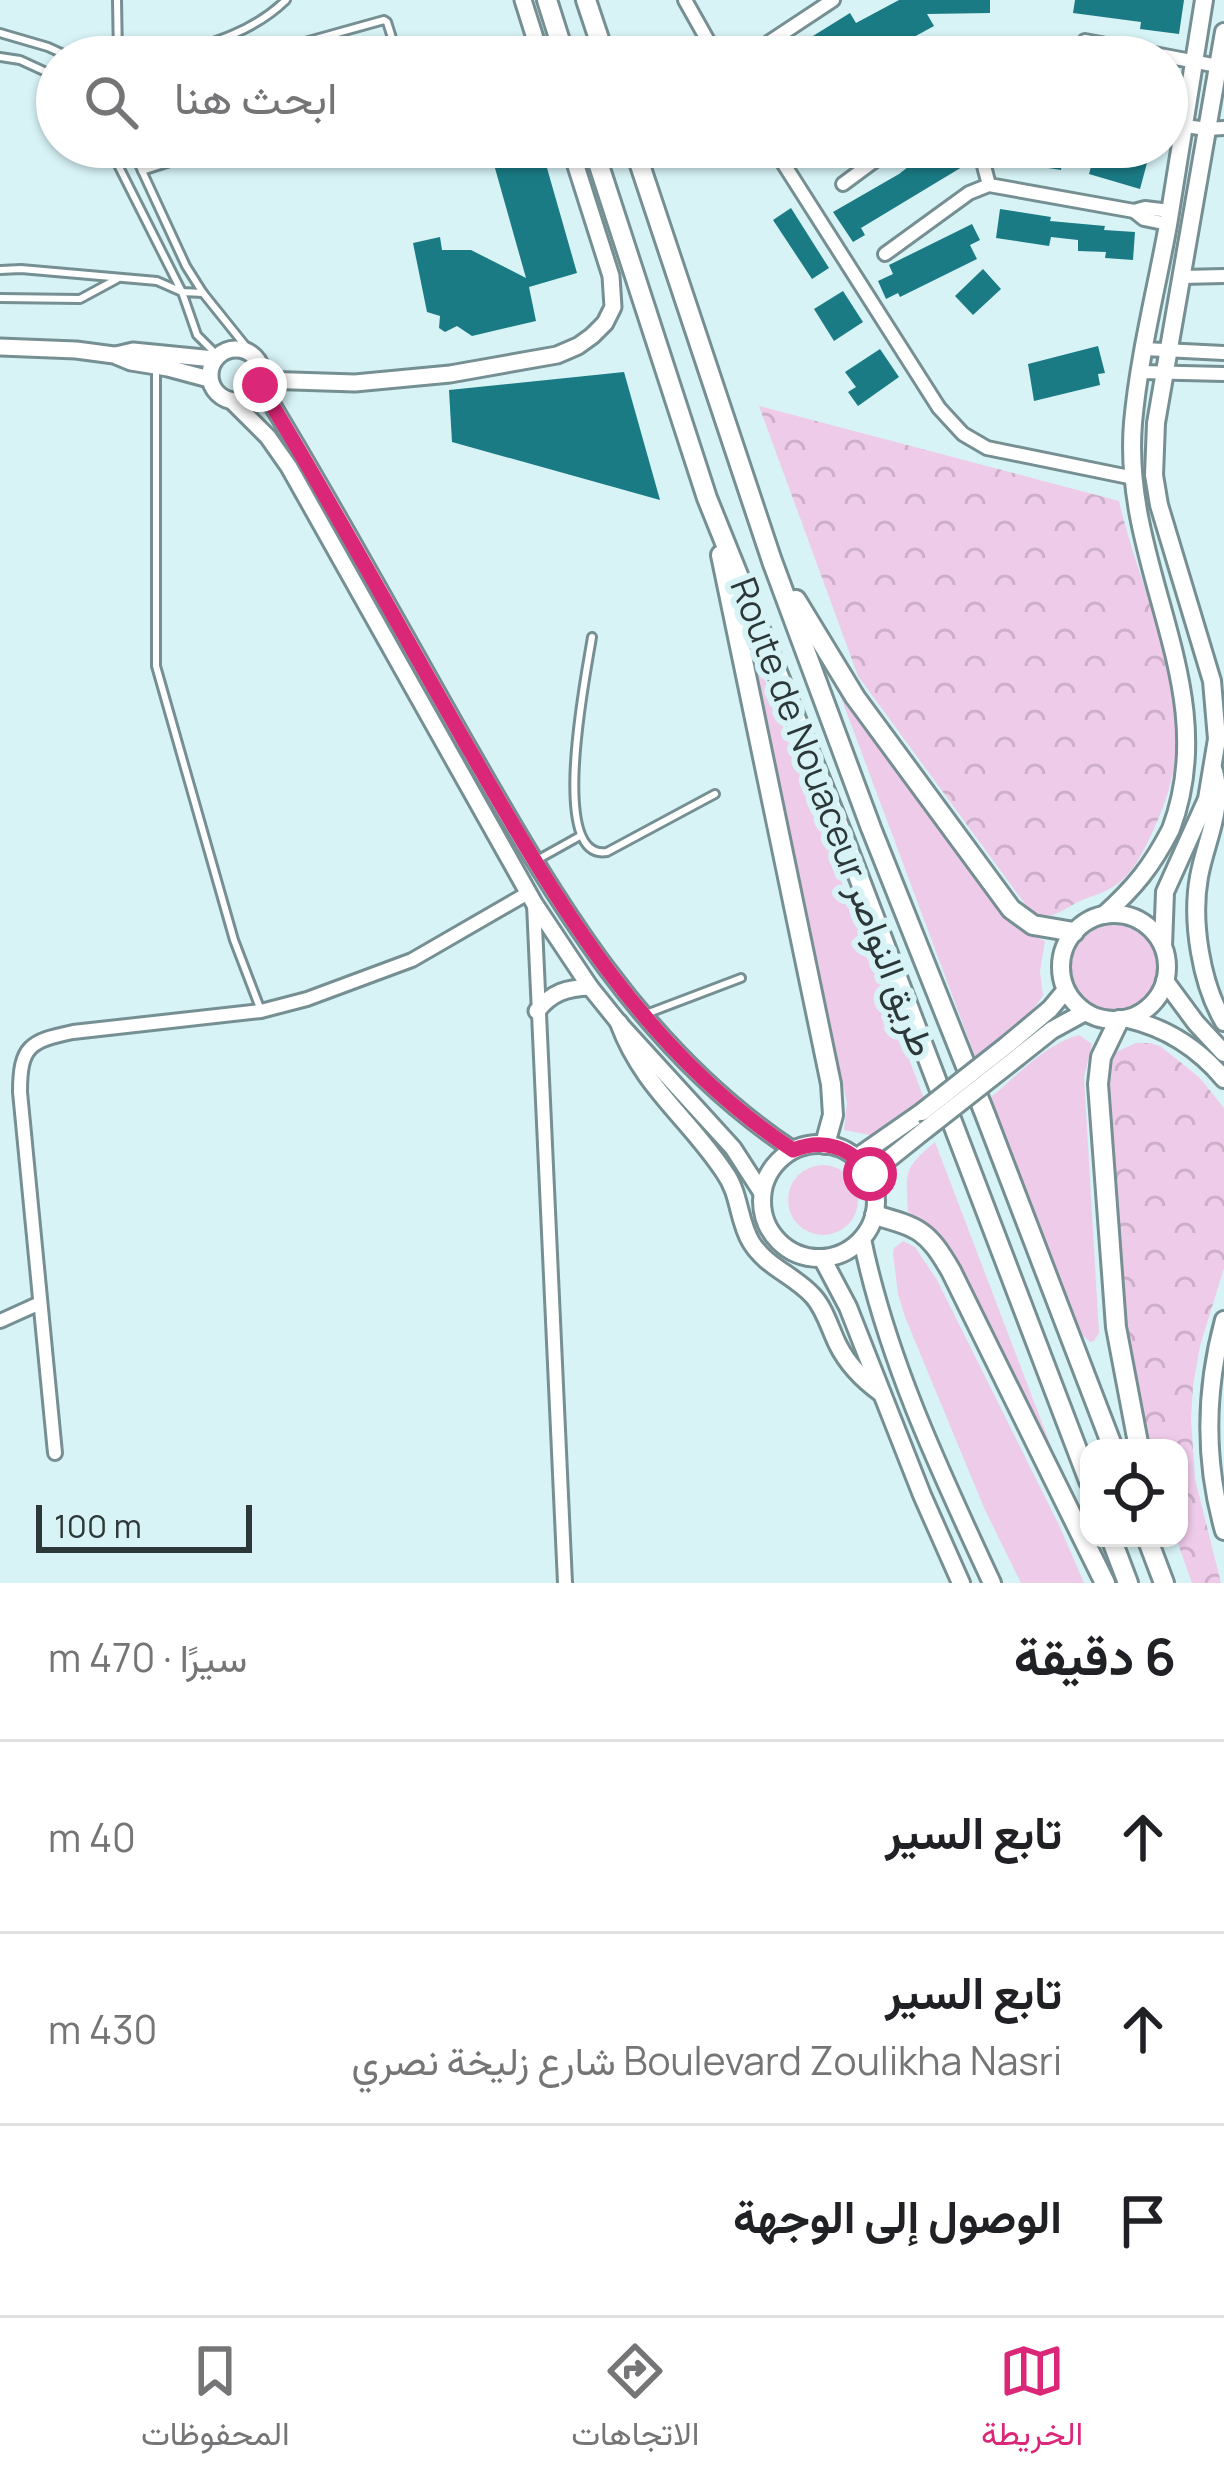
<!DOCTYPE html>
<html lang="ar">
<head>
<meta charset="utf-8">
<style>
  :root { --surface:#fff; --page:#f6f6f6; --text:#202124; --muted:#757577; --line:#e0e0e0; --accent:#db2777 }
  body { margin:0; font-family:Manrope,Vazirmatn,sans-serif; background:var(--page); color:var(--text); direction:rtl }
  .controls { position:absolute; right:36px; bottom:36px; display:grid; overflow:hidden; border-radius:24px; box-shadow:0 3px 9px #0004 }
  .controls button { width:108px; height:108px; display:grid; place-items:center; padding:0; border:0; border-bottom:3px solid var(--line); background:var(--surface); color:var(--text); font:60px sans-serif }
  .scale { position:absolute; left:36px; bottom:30px; width:216px; box-sizing:border-box; padding-left:12px; border:6px solid #2c3738; border-top:0; font-size:33px; line-height:42px; white-space:nowrap; color:#2c3738; -webkit-text-stroke:9px #d7f3f6; paint-order:stroke }
  .stop { position:absolute; width:36px; height:36px; margin:-27px; border:9px solid #db2777; border-radius:50%; background:#fff }
  .stop.end { background:#db2777; border-color:#fff; box-shadow:0 3px 12px #0008 }
  .list { margin:0; padding:0; list-style:none }
  h2 { display:flex; justify-content:space-between; align-items:center; height:156px; margin:0; padding:0 48px; font-size:51px }
  h2 small { font-size:39px; font-weight:400; color:var(--muted) }
  .list li { display:grid; grid-template-columns:78px 1fr auto; gap:36px; align-items:center; box-sizing:border-box; height:192px; padding:0 48px; border-top:3px solid var(--line) }
  .list b { display:block; font-size:45px; white-space:nowrap }
  .list p { margin:0; font-size:39px; white-space:nowrap; color:var(--muted) }
  .list em { font-size:39px; font-style:normal; color:var(--muted) }
  .icon { flex:none; width:66px; height:66px; fill:none; stroke:currentColor; stroke-width:2; stroke-linecap:round; stroke-linejoin:round }
  .map { position:relative; flex:none; width:1224px; height:1583px; overflow:hidden; direction:ltr }
  .search { position:absolute; background:var(--surface); box-shadow:0 3px 9px #0004; left:36px; right:36px; top:36px; height:132px; display:flex; align-items:center; gap:30px; box-sizing:border-box; padding:0 42px; border-radius:66px; color:var(--muted); font-size:45px }
  .sheet { height:732px; background:var(--surface) }
  nav { display:flex; justify-content:space-around; align-items:center; box-sizing:border-box; height:168px; border-top:3px solid var(--line); background:var(--surface); font-size:33px; color:var(--muted) }
  nav a { display:grid; justify-items:center; gap:6px }
  nav .on { color:var(--accent) }
  .map>svg:first-child { display:block }
  .grass { fill:#efcbea }
  .forest { fill:url(#forest-crowns) }
  .building { fill:#1a7b85 }
  .lines { fill:none; stroke-linecap:round; stroke-linejoin:round }
  .service-casing { stroke:#768f92; stroke-width:12 }
  .minor-casing { stroke:#768f92; stroke-width:18 }
  .tertiary-casing { stroke:#768f92; stroke-width:21 }
  .secondary-casing { stroke:#768f92; stroke-width:22 }
  .trunk-casing { stroke:#768f92; stroke-width:24 }
  .service { stroke:#fff; stroke-width:6 }
  .minor { stroke:#fff; stroke-width:12 }
  .tertiary { stroke:#fff; stroke-width:15 }
  .secondary { stroke:#fff; stroke-width:16 }
  .trunk { stroke:#fff; stroke-width:18 }
  .secondary-bridge-casing { stroke:#768f92; stroke-width:22; stroke-linecap:butt }
  .secondary-bridge { stroke:#fff; stroke-width:16 }
  .route { stroke:#db2777; stroke-width:15 }
  .labels { text-anchor:middle; stroke-width:12; stroke-linejoin:round; paint-order:stroke }
  .street-label { font-size:36px; fill:#2c3738; stroke:#d7f3f6 }
</style>
</head>
<body>
<div class="map">
<svg width="1224" height="1583" viewBox="0 0 1224 1583">
  <defs>
    <pattern id="forest-crowns" width="20" height="18" patternUnits="userSpaceOnUse" patternTransform="scale(3)"><rect width="20" height="18" fill="#efcbea"/><path d="M2 6a3 3 0 1 1 6 0M12 15a3 3 0 1 1 6 0" fill="none" stroke="#cdafc9"/></pattern>
  </defs>
  <rect width="100%" height="100%" fill="#d7f3f6"/>
  <!-- grass -->
  <g class="grass">
    <polygon points="750,641 925,1101 875,1136 844,1130 847,1103"/>
    <polygon points="836,684 841,684 884,752 1004,916 1025,933 1045,941 1040,971 1043,995 1038,1003 1016,1027 976,1059"/>
    <circle cx="1114" cy="968" r="43"/>
    <path d="M1079 1035 1092 1044 1084 1077 1099 1333 1094 1341 1090 1342 1081 1334 990 1098C1017 1076 1045 1044 1079 1035Z"/>
    <path d="M935 1142 1057 1462 942 1240 931 1226 908 1212C906 1171 903 1169 935 1142Z"/>
    <circle cx="823" cy="1200" r="35"/>
    <polygon points="903,1241 915,1247 937,1280 1059,1525 1084,1583 1021,1583 985,1510 905,1317 898,1294 893,1254 894,1248"/>
  </g>
  <!-- forest -->
  <g class="forest">
    <path d="M759 406 1119 501C1145 615 1210 706 1156 824 1147 845 1135 872 1116 885 1106 892 1093 896 1082 900 1060 910 1047 928 1025 904L858 676Z"/>
    <path d="M1136 1043H1150L1160 1046 1199 1077 1224 1108V1268L1200 1346 1193 1386 1191 1419 1195 1479 1221 1583H1192L1176 1538H1179V1448H1148C1114 1328 1113 1200 1108 1075L1116 1052Z"/>
  </g>
  <!-- building -->
  <g class="building">
    <polygon points="899,0 990,0 990,13 927,14 934,26 890,50 885,43 861,57 779,57 850,13 856,23"/>
    <polygon points="1075,0 1184,0 1179,34 1140,29 1141,22 1073,13"/>
    <polygon points="489,147 541,147 577,273 529,287 536,321 472,336 457,326 445,332 439,328 440,316 427,312 413,243 440,237 442,250 471,250 526,278"/>
    <polygon points="931,147 958,147 967,164 861,228 865,235 853,242 833,212 899,174 908,167 905,162"/>
    <polygon points="1012,147 1064,147 1061,170 1010,162"/>
    <polygon points="1096,149 1147,163 1140,189 1089,174"/>
    <polygon points="791,208 829,268 812,279 773,220"/>
    <polygon points="1000,209 1051,217 1050,221 1105,226 1104,230 1135,232 1133,260 1105,258 1106,252 1078,251 1078,240 1051,237 1049,246 996,238"/>
    <polygon points="972,224 980,240 970,245 977,259 900,297 898,293 886,299 878,281 893,274 889,265"/>
    <polygon points="983,269 1001,289 973,315 955,296"/>
    <polygon points="843,291 863,322 834,341 814,309"/>
    <polygon points="1098,346 1105,373 1098,374 1100,385 1034,401 1028,364"/>
    <polygon points="880,349 899,377 858,406 848,392 856,387 845,372"/>
    <polygon points="624,372 660,500 452,442 449,390"/>
  </g>
  <g class="lines">
    <!-- service casing -->
    <g class="service-casing">
      <g id="service">
        <polyline points="117,0 118,57"/>
        <polyline points="0,33 48,47 70,57"/>
        <polyline points="0,57 20,60 57,77"/>
        <path d="M165 57C209 44 252 33 286 0"/>
        <polyline points="251,57 384,20 387,22 398,57"/>
        <polyline points="109,147 182,292 197,335 217,355"/>
        <polyline points="131,147 186,266 203,293 252,354"/>
        <polyline points="142,171 217,147"/>
        <polyline points="0,270 21,269 157,281 182,292 203,293"/>
        <polyline points="0,298 80,299 117,279"/>
        <polyline points="156,371 156,666 234,940 260,1008"/>
        <path d="M592 637C587 670 547 862 607 852L715 794"/>
        <polyline points="537,860 580,836"/>
        <polyline points="646,1014 741,978"/>
      </g>
    </g>
    <!-- minor casing -->
    <g class="minor-casing">
      <g id="minor">
        <polyline points="685,0 717,57"/>
        <polyline points="1085,41 1218,66"/>
        <polyline points="747,57 833,0"/>
        <polyline points="1185,126 1207,129 1224,128"/>
        <polyline points="773,147 939,408 963,434 987,448 1134,478"/>
        <polyline points="979,147 989,185"/>
        <polyline points="843,184 893,147"/>
        <polyline points="1134,211 1145,208 1170,211"/>
        <polyline points="885,254 969,193 989,185 1134,211 1144,219 1168,224"/>
        <polyline points="1182,277 1224,276"/>
        <polyline points="1144,349 1224,353"/>
        <polyline points="1141,372 1224,374"/>
        <polyline points="534,904 565,1583"/>
        <polyline points="0,1321 40,1303"/>
        <path d="M55 1453 20 1092C20 1046 30 1041 73 1032L261 1011 307 999 412 960 528 893"/>
      </g>
    </g>
    <!-- tertiary casing -->
    <g class="tertiary-casing">
      <g id="tertiary">
        <polyline points="523,0 541,57"/>
        <polyline points="0,347 76,350 114,355 131,362 168,368 209,379"/>
        <circle cx="236" cy="375" r="26"/>
        <polyline points="116,355 133,351 214,359"/>
        <polyline points="262,380 355,383 450,374 557,355 578,346 592,336 605,323 613,307 611,276 570,147"/>
        <path d="M260 385C332 502 397 623 465 742 554 897 640 1049 793 1150"/>
        <polyline points="232,401 268,437 289,467 534,903 590,987 619,1023 733,1148 762,1193"/>
        <path d="M537 1011C552 992 567 988 590 987"/>
      </g>
    </g>
    <!-- secondary casing -->
    <g class="secondary-casing">
      <g id="secondary">
        <path d="M1214 771C1224 810 1206 839 1199 877 1191 921 1201 984 1224 1022"/>
        <circle cx="1114" cy="967" r="53"/>
        <path d="M1104 915C1135 887 1152 866 1171 829 1224 688 1121 568 1133 423 1139 356 1156 291 1168 225 1180 150 1192 75 1204 0"/>
        <polyline points="1163,946 1165,892 1207,799 1217,739 1212,681 1159,505 1154,475 1156,423 1224,32"/>
        <polyline points="1165,981 1196,1023 1224,1053"/>
        <path d="M1128 1019C1167 1028 1198 1048 1224 1079"/>
        <path d="M619 1023C643 1088 689 1118 725 1173 740 1194 738 1220 751 1242 766 1267 794 1275 813 1296 825 1309 830 1329 838 1345 848 1365 863 1380 881 1393"/>
        <polyline points="1007,1045 1050,1009 1065,991"/>
        <polyline points="1018,1057 1052,1030 1085,1012"/>
        <circle cx="819" cy="1201" r="57"/>
        <polyline points="856,1158 922,1112"/>
        <polyline points="870,1174 925,1130"/>
        <path d="M862 1239C887 1360 940 1471 992 1583"/>
        <polyline points="822,1258 848,1307 922,1495 961,1583"/>
        <path d="M1224 1320C1205 1390 1204 1461 1224 1531"/>
      </g>
    </g>
    <!-- trunk casing -->
    <g class="trunk-casing">
      <g id="trunk">
        <polyline points="547,0 565,57"/>
        <polyline points="586,0 605,57"/>
        <polyline points="593,147 707,498 845,841 1089,1481"/>
        <polyline points="634,147 772,561 871,828 985,1114 1113,1448"/>
        <polyline points="721,555 831,1084 833,1115 825,1144"/>
        <polyline points="796,600 855,697 1011,909 1033,925 1074,932"/>
        <polyline points="1119,1020 1101,1057 1098,1084 1116,1327 1139,1448"/>
        <path d="M875 1215C920 1228 927 1230 951 1271L1105 1583"/>
        <polyline points="1111,1538 1128,1583"/>
        <polyline points="1147,1538 1164,1583"/>
      </g>
    </g>
    <!-- service -->
    <use href="#service" class="service"/>
    <!-- minor -->
    <use href="#minor" class="minor"/>
    <!-- tertiary -->
    <use href="#tertiary" class="tertiary"/>
    <!-- secondary -->
    <use href="#secondary" class="secondary"/>
    <!-- trunk -->
    <use href="#trunk" class="trunk"/>
    <!-- secondary-bridge casing -->
    <g class="secondary-bridge-casing">
      <g id="secondary-bridge">
        <polyline points="922,1112 1007,1045"/>
        <polyline points="925,1130 1018,1057"/>
      </g>
    </g>
    <!-- secondary-bridge -->
    <use href="#secondary-bridge" class="secondary-bridge"/>
  </g>
  <g class="lines">
    <!-- route -->
    <path class="route" d="M260 385C331 502 397 623 465 742 555 898 639 1048 793 1150 824 1138 851 1147 870 1174"/>
  </g>
  <g class="labels">
    <!-- street labels -->
    <g class="street-label">
      <text transform="translate(833 817) rotate(69)" y="13">Route de Nouaceur طريق النواصر</text>
    </g>
  </g>
</svg>
<div class="controls">
<button><svg class="icon" aria-label="locate" viewBox="0 0 24 24"><circle cx="12" cy="12" r="6"/><path d="M12 2v4M12 18v4M2 12h4M18 12h4"/></svg></button>
</div>
<div class="scale">100 m</div>
<div class="stop" style="left:870px;top:1174px"></div>
<div class="stop end" style="left:260px;top:385px"></div>
<div class="search"><svg class="icon" aria-label="search" viewBox="0 0 24 24"><circle cx="10" cy="10" r="6"/><path d="M15 15l6 6"/></svg>ابحث هنا</div>
</div>
<section class="sheet">
<h2>6 دقيقة<small>سيرًا · 470 m</small></h2>
<ul class="list">
<li><svg class="icon" aria-label="ahead" viewBox="0 0 24 24"><path d="M12 20V5M6 11l6-6 6 6"/></svg><div><b>تابع السير</b></div><em>40 m</em></li>
<li><svg class="icon" aria-label="ahead" viewBox="0 0 24 24"><path d="M12 20V5M6 11l6-6 6 6"/></svg><div><b>تابع السير</b><p>Boulevard Zoulikha Nasri شارع زليخة نصري</p></div><em>430 m</em></li>
<li><svg class="icon" aria-label="arrive" viewBox="0 0 24 24"><path d="M6 21V4h12l-3 4 3 4H6"/></svg><div><b>الوصول إلى الوجهة</b></div></li>
</ul>
</section>
<nav>
<a class="on"><svg class="icon" aria-label="map" viewBox="0 0 24 24"><path d="M3 6l6-2 6 2 6-2v14l-6 2-6-2-6 2zM9 4v14M15 6v14"/></svg>الخريطة</a>
<a><svg class="icon" aria-label="directions" viewBox="0 0 24 24"><path d="M12 3l9 9-9 9-9-9zM9 14v-3h6M13 9l2 2-2 2"/></svg>الاتجاهات</a>
<a><svg class="icon" aria-label="saved" viewBox="0 0 24 24"><path d="M7 4h10v16l-5-4-5 4z"/></svg>المحفوظات</a>
</nav>
</body>
</html>
